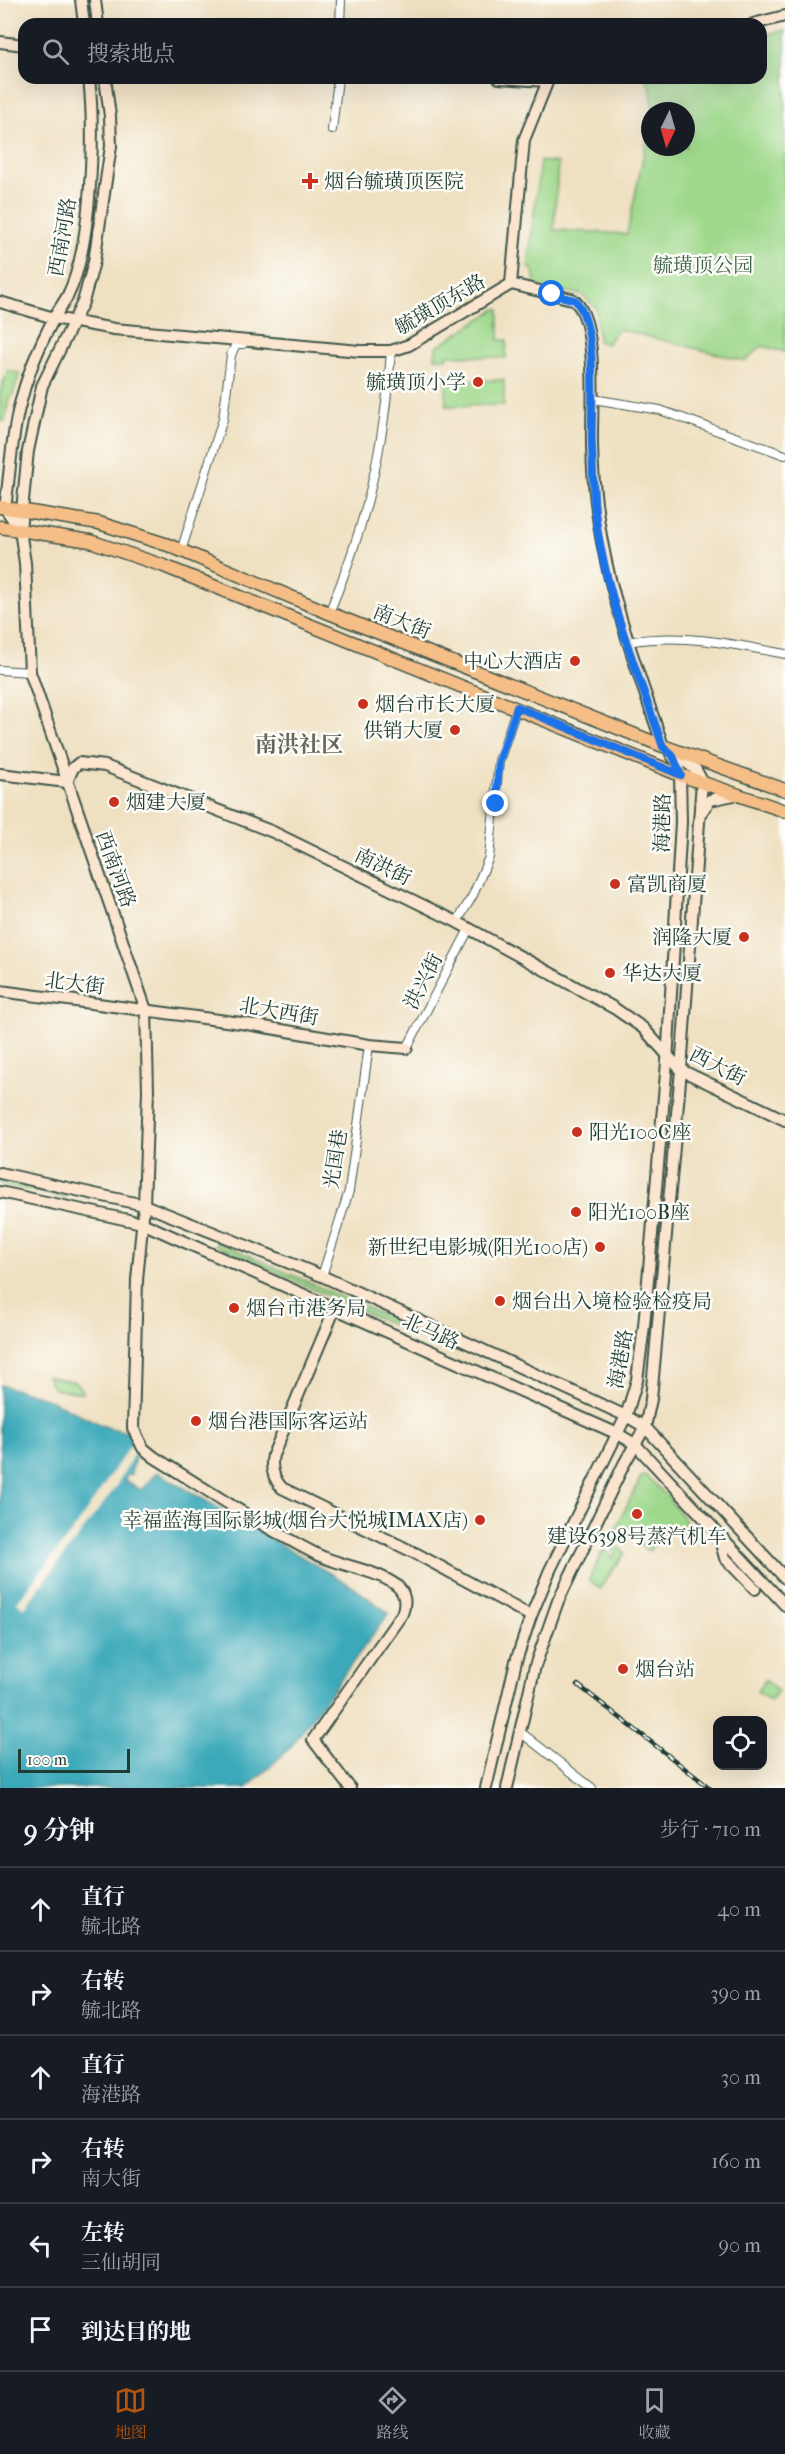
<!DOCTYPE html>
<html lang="zh">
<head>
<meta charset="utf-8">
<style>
  :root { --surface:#171b24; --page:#242831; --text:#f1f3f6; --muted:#9ea1a6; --line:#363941; --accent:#b45309 }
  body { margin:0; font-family:"IM FELL French Canon","Noto Serif SC",serif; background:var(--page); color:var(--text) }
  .controls { position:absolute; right:18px; bottom:18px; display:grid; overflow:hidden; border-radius:12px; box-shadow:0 6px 24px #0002 }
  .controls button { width:54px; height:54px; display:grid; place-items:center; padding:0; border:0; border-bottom:2px solid var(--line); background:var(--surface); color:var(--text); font:30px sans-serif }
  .compass { position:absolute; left:641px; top:102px; width:54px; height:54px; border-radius:50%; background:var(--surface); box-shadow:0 6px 24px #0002; rotate:185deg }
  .scale { position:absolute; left:18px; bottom:15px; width:112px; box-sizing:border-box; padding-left:6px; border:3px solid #1f3d34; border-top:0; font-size:16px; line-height:21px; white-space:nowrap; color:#1f3d34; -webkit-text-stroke:4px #fdfcf7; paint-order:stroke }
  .stop { position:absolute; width:18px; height:18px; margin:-14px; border:4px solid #1a73e8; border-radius:50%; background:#fff }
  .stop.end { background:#1a73e8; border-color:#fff; box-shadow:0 2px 6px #0008 }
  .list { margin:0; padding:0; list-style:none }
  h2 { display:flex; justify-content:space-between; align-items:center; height:78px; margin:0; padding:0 24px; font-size:26px }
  h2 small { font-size:20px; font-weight:400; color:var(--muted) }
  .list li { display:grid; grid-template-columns:39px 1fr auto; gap:18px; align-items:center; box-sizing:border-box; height:84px; padding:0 24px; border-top:2px solid var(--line) }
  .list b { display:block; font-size:22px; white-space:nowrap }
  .list p { margin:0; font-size:20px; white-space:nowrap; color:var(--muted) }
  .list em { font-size:20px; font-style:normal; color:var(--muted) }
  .icon { flex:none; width:33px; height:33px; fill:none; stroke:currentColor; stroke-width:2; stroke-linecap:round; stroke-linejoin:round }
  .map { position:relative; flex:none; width:785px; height:1788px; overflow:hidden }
  .search { position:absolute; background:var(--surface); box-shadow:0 6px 24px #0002; left:18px; right:18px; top:18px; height:66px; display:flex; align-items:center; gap:15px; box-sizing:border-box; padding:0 21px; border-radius:18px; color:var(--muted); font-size:22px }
  .sheet { height:582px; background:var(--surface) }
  nav { display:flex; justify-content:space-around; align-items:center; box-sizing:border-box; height:84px; border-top:2px solid var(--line); background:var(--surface); font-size:16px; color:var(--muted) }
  nav a { display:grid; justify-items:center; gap:3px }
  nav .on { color:var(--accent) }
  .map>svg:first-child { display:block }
  .green { fill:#9ed88b; stroke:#5e8a60; stroke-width:1.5 }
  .water { fill:#3aa9b9; stroke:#2c7376; stroke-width:1.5 }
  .pier { fill:#efe0c1 }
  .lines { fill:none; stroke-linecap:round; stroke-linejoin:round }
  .street-casing { stroke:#3e5549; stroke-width:10 }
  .secondary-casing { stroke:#3e5549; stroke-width:14 }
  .primary-casing { stroke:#3e5549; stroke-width:15 }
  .street { stroke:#fff; stroke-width:8 }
  .secondary { stroke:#fbe5cf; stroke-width:10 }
  .primary { stroke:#f6be87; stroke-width:12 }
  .rail-casing { stroke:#1f3d34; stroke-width:4.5 }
  .rail { stroke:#fdfcf7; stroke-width:2; stroke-dasharray:7; stroke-linecap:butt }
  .route { stroke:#1a73e8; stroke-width:8 }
  .poi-dot { fill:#c8321e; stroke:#fdfcf7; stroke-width:2 }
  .labels { text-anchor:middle; stroke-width:5; stroke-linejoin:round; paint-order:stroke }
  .poi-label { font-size:20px; fill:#1f3d34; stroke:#fdfcf7; text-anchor:start }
  .street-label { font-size:20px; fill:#1f3d34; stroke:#fdfcf7 }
  .park-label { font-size:20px; fill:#3f644a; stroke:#fdfcf7 }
  .quarter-label { font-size:22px; font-weight:bold; fill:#65665b; stroke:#fdfcf7 }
</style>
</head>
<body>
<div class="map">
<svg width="785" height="1788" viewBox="0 0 785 1788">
  <rect width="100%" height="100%" fill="#fdfcf7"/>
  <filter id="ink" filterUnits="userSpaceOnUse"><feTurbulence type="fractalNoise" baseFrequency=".0167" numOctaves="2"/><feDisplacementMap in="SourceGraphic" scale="12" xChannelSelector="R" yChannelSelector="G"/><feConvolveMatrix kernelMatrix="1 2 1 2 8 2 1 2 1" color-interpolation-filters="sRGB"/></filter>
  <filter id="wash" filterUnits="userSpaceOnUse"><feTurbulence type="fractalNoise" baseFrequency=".008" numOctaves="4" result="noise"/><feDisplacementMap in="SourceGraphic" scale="24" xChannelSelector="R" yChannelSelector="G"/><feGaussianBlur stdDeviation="1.35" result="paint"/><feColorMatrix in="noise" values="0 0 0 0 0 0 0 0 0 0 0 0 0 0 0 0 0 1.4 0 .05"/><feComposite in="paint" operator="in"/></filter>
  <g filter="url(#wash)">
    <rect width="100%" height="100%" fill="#efe0c1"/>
    <!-- green -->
    <g class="green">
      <polygon points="785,30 785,352 762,346 745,361 618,329 607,344 598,341 596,308 582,295 535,285 533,270 528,267 540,161 558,163 554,230 627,234 650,124 650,147 686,147 686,111 653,111 651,89 645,78 761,78 761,36"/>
      <polygon points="496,309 499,309 499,340 507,340 506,358 447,355 447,358 435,358 436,347"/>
      <polygon points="8,370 20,374 12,396 9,398 5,421 0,421 0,392"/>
      <polygon points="504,380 504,405 446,406 446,381"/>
      <polygon points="0,1179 67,1194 67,1196 64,1198 0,1184"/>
      <polygon points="218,1242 387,1317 421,1336 419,1337 215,1245"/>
      <polygon points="47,1376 76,1382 83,1393 54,1389"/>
      <path d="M646 1476 667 1496 687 1523 682 1533C665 1530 658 1538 649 1551L616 1528 641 1477Z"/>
      <polygon points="608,1538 625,1553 600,1589 589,1580 604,1548 612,1558 616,1554 606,1542"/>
      <polygon points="765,1680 778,1691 770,1701 757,1691"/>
    </g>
    <!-- water -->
    <polygon class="water" points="0,1385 46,1398 106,1427 133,1433 137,1448 131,1475 126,1476 125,1481 141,1490 157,1472 350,1585 389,1613 290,1748 247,1788 0,1788"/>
    <!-- pier -->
    <polygon class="pier" points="136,1437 137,1448 115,1488 24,1608 17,1602 76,1527"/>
  </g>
  <g filter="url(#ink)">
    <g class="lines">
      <!-- street casing -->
      <g class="street-casing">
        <g id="street">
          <polyline points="340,24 341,0"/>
          <polyline points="332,130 338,78"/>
          <polyline points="593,399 660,410 785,455"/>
          <polyline points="181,551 223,419 231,355 236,344 243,344"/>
          <path d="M329 613C367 523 384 448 391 351"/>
          <path d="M626 642C683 633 729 643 785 654"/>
          <polyline points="0,670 30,672"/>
          <polyline points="457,922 473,895 489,857 499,761 517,707"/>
          <polyline points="407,1048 469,929"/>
          <polyline points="322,1276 349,1191 369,1045"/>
          <polyline points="519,1731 592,1788"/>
        </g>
      </g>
      <!-- secondary casing -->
      <g class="secondary-casing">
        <g id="secondary">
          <polyline points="81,0 84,24"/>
          <polyline points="95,0 98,24"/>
          <polyline points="753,24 785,16"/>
          <polyline points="0,42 24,45"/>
          <path d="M105 78 110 116 111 146 94 262 83 302 42 386 28 451 20 530 25 563 30 672 146 1010 148 1091 144 1205 137 1280 133 1428 143 1448 154 1457C207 1490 260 1525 316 1554 340 1566 374 1569 396 1585 406 1593 406 1604 402 1614L313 1740 350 1788"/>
          <polyline points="499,78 547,81"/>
          <path d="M511 284 572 299C600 316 591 414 592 445 594 557 628 642 663 746"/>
          <polyline points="0,302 54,318 114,329 360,351 391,351 409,345 511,284 524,140 549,78"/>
          <path d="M20 530 5 508C10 475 11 440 19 408 26 378 39 346 54 318 58 310 64 303 68 295 92 247 95 132 89 78"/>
          <polyline points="0,774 67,782"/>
          <polyline points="67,782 73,768 79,763 105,766 273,832 457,922 614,1008 643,1028 681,1070 785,1120"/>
          <polyline points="701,813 710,800 734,795"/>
          <polyline points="0,991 241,1023 369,1045 407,1048"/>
          <polyline points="0,1173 144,1205 322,1276 626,1416 645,1427 785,1578"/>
          <polyline points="0,1192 142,1223 618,1434 635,1444 785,1605"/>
          <path d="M335 1308 273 1455C270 1468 274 1479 282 1488L417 1554 531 1616"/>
          <polyline points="720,1540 725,1558 755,1589"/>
          <polyline points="486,1788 516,1661 531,1616 550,1570 626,1416 637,1380 644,1326 667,1062 681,822 680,775 678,764 671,754"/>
          <polyline points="507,1788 535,1666 558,1601 624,1464 645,1427 651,1399 681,1070 702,781 696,770 676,754"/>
        </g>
      </g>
      <!-- primary casing -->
      <g class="primary-casing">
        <g id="primary">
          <polyline points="0,507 99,523 168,545 329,613 663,746 785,790"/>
          <polyline points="0,527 90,541 164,566 680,775 785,811"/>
        </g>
      </g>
      <!-- street -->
      <use href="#street" class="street"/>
      <!-- secondary -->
      <use href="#secondary" class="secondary"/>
      <!-- primary -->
      <use href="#primary" class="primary"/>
      <!-- rail casing -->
      <g class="rail-casing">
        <polyline id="rail" points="578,1685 710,1788"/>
      </g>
      <!-- rail -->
      <use href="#rail" class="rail"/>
    </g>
  </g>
  <g class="lines" filter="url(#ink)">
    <!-- route -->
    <path class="route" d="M496 804 499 762 517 707 681 775 673 756 663 747C637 670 604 592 595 511 593 490 593 468 592 447 590 410 600 328 575 300L552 294"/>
  </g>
  <!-- markers -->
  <g class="poi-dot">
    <path d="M307 172h6v6h6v6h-6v6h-6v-6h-6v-6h6z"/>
    <circle cx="478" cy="382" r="6"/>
    <circle cx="575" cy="661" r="6"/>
    <circle cx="363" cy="704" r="6"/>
    <circle cx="455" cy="730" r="6"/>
    <circle cx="114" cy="802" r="6"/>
    <circle cx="615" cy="884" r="6"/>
    <circle cx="744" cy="937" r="6"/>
    <circle cx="610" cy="973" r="6"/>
    <circle cx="577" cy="1132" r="6"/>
    <circle cx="576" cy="1212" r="6"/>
    <circle cx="600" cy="1247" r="6"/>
    <circle cx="500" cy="1301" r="6"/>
    <circle cx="234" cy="1308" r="6"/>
    <circle cx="196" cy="1421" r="6"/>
    <circle cx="637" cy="1514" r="6"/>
    <circle cx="480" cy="1520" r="6"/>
    <circle cx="623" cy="1669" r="6"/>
  </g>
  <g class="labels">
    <!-- poi labels -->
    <g class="poi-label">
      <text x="324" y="188">烟台毓璜顶医院</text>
      <text x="466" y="389" text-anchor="end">毓璜顶小学</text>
      <text x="563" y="668" text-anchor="end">中心大酒店</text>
      <text x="375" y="711">烟台市长大厦</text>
      <text x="443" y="737" text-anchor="end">供销大厦</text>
      <text x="126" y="809">烟建大厦</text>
      <text x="627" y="891">富凯商厦</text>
      <text x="732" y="944" text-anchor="end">润隆大厦</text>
      <text x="622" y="980">华达大厦</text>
      <text x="589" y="1139">阳光100C座</text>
      <text x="588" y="1219">阳光100B座</text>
      <text x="588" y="1254" text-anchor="end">新世纪电影城(阳光100店)</text>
      <text x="512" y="1308">烟台出入境检验检疫局</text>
      <text x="246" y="1315">烟台市港务局</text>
      <text x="208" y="1428">烟台港国际客运站</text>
      <text x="468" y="1527" text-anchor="end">幸福蓝海国际影城(烟台大悦城IMAX店)</text>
      <text x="637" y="1543" text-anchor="middle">建设6398号蒸汽机车</text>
      <text x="635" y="1676">烟台站</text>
    </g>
    <!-- street labels -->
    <g class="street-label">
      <text transform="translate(62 237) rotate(-80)" y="7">西南河路</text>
      <text transform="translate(440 304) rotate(-30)" y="7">毓璜顶东路</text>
      <text transform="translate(402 621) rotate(22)" y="7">南大街</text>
      <text transform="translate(662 823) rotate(-89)" y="7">海港路</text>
      <text transform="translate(383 866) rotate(26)" y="7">南洪街</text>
      <text transform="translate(116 869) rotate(70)" y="7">西南河路</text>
      <text transform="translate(423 981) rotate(-63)" y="7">洪兴街</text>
      <text transform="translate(75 983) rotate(7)" y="7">北大街</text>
      <text transform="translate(279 1011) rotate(10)" y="7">北大西街</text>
      <text transform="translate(718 1066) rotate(27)" y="7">西大街</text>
      <text transform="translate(335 1159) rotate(-81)" y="7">光国巷</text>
      <text transform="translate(431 1331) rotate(24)" y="7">北马路</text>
      <text transform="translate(620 1359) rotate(-80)" y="7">海港路</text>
    </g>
    <!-- park labels -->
    <g class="park-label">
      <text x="703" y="272">毓璜顶公园</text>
    </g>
    <!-- quarter labels -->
    <g class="quarter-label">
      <text x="299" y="752">南洪社区</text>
    </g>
  </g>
</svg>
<div class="controls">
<button><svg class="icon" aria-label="locate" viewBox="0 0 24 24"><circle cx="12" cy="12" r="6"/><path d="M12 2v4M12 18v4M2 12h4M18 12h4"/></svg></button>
</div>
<svg class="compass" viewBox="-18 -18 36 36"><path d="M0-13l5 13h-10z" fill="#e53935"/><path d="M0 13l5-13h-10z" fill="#9ea1a6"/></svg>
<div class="scale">100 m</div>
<div class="stop" style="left:552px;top:294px"></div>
<div class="stop end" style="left:496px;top:804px"></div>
<div class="search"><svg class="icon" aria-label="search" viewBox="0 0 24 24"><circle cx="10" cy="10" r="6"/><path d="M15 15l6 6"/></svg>搜索地点</div>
</div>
<section class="sheet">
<h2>9 分钟<small>步行 · 710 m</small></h2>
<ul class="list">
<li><svg class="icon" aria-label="ahead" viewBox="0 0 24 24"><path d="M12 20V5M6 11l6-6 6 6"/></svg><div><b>直行</b><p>毓北路</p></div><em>40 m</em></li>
<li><svg class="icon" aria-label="right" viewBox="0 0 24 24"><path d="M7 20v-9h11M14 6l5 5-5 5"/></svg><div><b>右转</b><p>毓北路</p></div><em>390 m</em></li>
<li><svg class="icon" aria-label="ahead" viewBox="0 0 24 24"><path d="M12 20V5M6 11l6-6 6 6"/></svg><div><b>直行</b><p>海港路</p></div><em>30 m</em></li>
<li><svg class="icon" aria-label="right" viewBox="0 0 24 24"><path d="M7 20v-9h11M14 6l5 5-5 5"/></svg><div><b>右转</b><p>南大街</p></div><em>160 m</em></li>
<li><svg class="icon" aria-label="left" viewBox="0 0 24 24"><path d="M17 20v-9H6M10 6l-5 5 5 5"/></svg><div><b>左转</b><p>三仙胡同</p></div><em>90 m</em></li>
<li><svg class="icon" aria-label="arrive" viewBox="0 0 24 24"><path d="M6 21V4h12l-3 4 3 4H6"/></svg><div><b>到达目的地</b></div></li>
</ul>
</section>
<nav>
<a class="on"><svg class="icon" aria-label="map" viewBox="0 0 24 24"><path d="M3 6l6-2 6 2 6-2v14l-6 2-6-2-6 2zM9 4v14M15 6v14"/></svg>地图</a>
<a><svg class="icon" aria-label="directions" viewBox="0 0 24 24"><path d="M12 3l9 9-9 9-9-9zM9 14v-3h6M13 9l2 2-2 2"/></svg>路线</a>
<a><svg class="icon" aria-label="saved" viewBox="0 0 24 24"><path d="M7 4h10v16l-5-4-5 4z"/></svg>收藏</a>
</nav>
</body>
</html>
